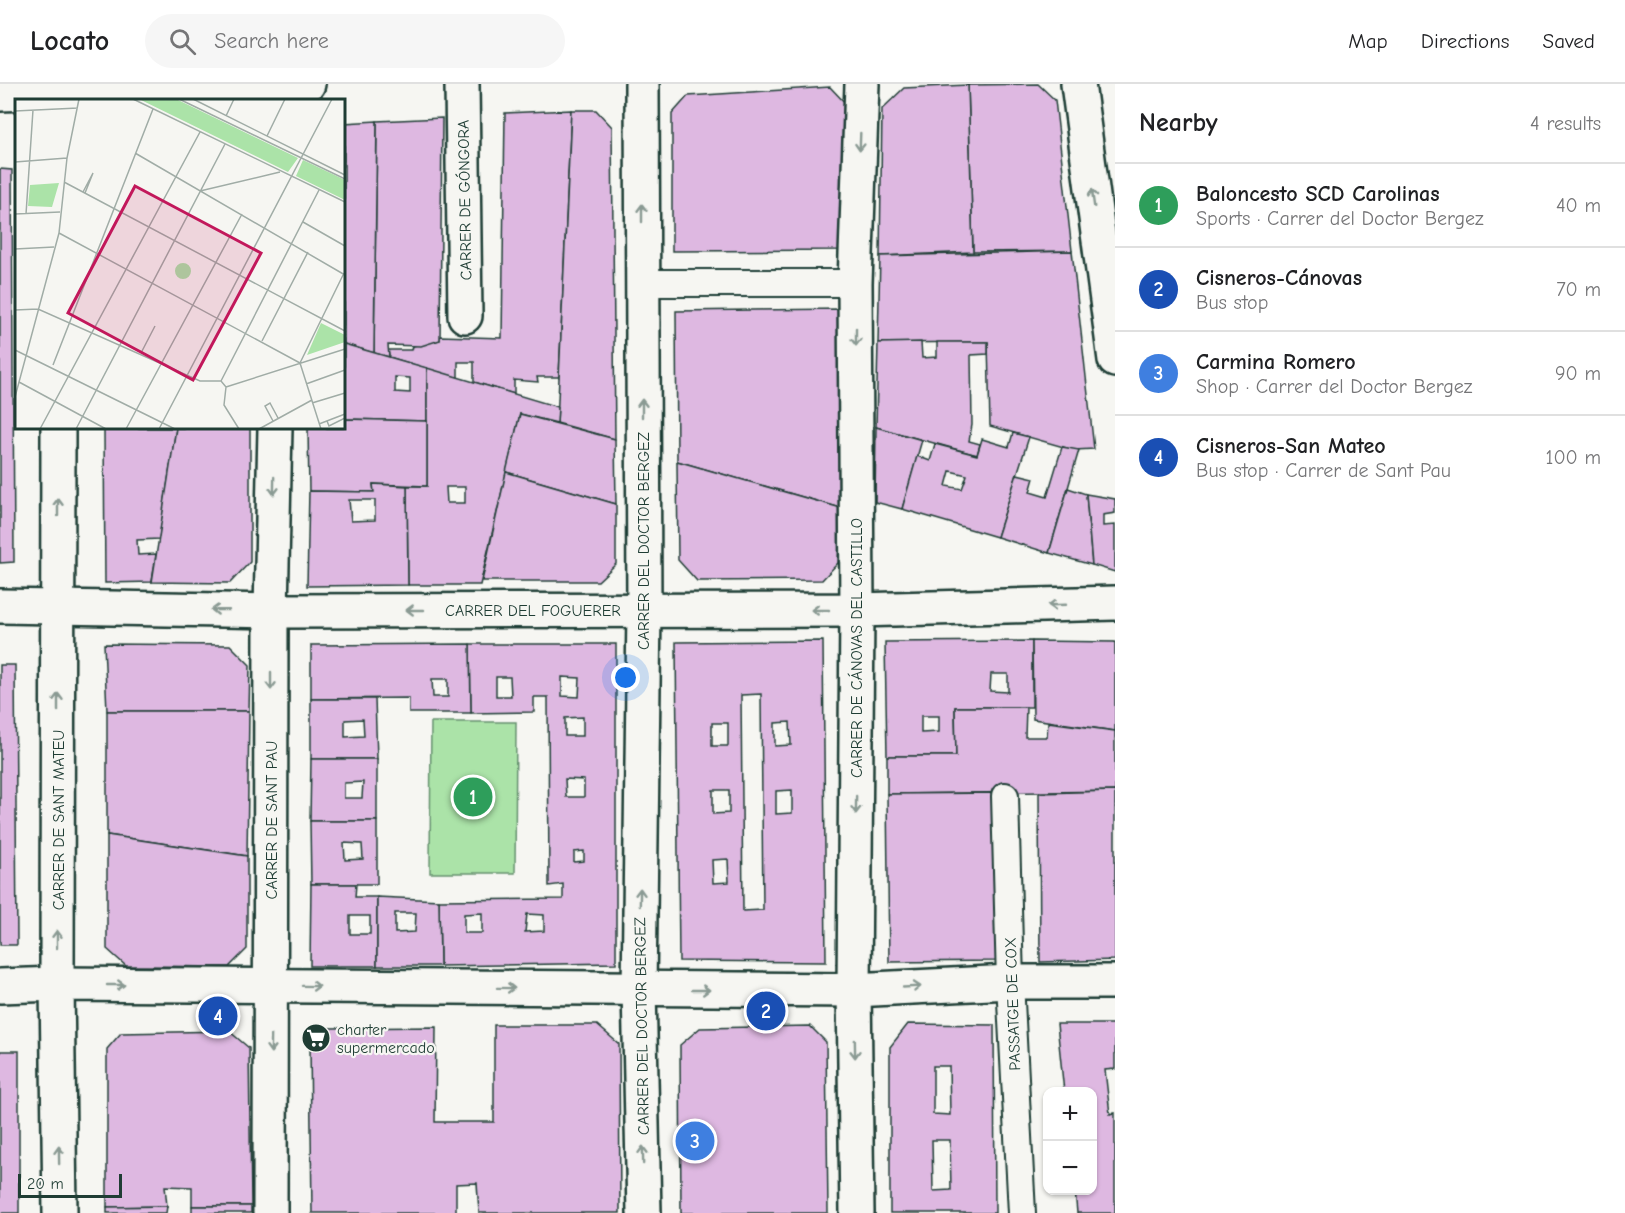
<!DOCTYPE html>
<html lang="en">
<head>
<meta charset="utf-8">
<style>
  :root { --surface:#fff; --page:#f6f6f6; --text:#202124; --muted:#757577; --line:#e0e0e0; --accent:#1f3d34 }
  body { margin:0; font-family:"Comic Neue",sans-serif; background:var(--page); color:var(--text) }
  .controls { position:absolute; right:18px; bottom:18px; display:grid; overflow:hidden; border-radius:12px; box-shadow:0 2px 4px #0004 }
  .controls button { width:54px; height:54px; display:grid; place-items:center; padding:0; border:0; border-bottom:2px solid var(--line); background:var(--surface); color:var(--text); font:30px sans-serif }
  .scale { position:absolute; left:18px; bottom:15px; width:104px; box-sizing:border-box; padding-left:6px; border:3px solid #1f3d34; border-top:0; font-size:16px; line-height:21px; white-space:nowrap; color:#1f3d34; -webkit-text-stroke:4px #f6f6f2; paint-order:stroke }
  .you { position:absolute; left:626px; top:594px; width:21px; height:21px; margin:-15px; border:4px solid #fff; border-radius:50%; background:#1a73e8; box-shadow:0 0 0 9px #1a73e833 }
  .badge { display:grid; place-items:center; width:39px; height:39px; border-radius:50%; background:var(--accent); color:#fff; font-size:20px; font-weight:700 }
  .pin { position:absolute; translate:-50% -50%; border:3px solid #fff; box-shadow:0 2px 6px #0006 }
  .list { margin:0; padding:0; list-style:none }
  h2 { display:flex; justify-content:space-between; align-items:center; height:78px; margin:0; padding:0 24px; font-size:26px }
  h2 small { font-size:20px; font-weight:400; color:var(--muted) }
  .list li { display:grid; grid-template-columns:39px 1fr auto; gap:18px; align-items:center; box-sizing:border-box; height:84px; padding:0 24px; border-top:2px solid var(--line) }
  .list b { display:block; font-size:22px; white-space:nowrap }
  .list p { margin:0; font-size:20px; white-space:nowrap; color:var(--muted) }
  .list em { font-size:20px; font-style:normal; color:var(--muted) }
  .icon { flex:none; width:33px; height:33px; fill:none; stroke:currentColor; stroke-width:2; stroke-linecap:round; stroke-linejoin:round }
  .map { position:relative; flex:none; width:1115px; height:1129px; overflow:hidden }
  header { display:flex; align-items:center; gap:36px; box-sizing:border-box; height:84px; padding:0 30px; background:var(--surface); border-bottom:2px solid var(--line) }
  header strong { font-size:28px }
  nav { display:flex; gap:33px; margin-inline-start:auto; font-size:21px }
  .search { width:420px; height:54px; background:var(--page); display:flex; align-items:center; gap:15px; box-sizing:border-box; padding:0 21px; border-radius:33px; color:var(--muted); font-size:22px }
  main { display:flex }
  aside { flex:1; background:var(--surface) }
  .map>svg:first-child { display:block }
  .green { fill:#abe3a8; stroke:#65906e; stroke-width:1.5 }
  .building { fill:#deb8e1; stroke:#1f3d34; stroke-width:1.5; fill-rule:evenodd }
  .lines { fill:none; stroke-linecap:round; stroke-linejoin:round }
  .pedestrian-casing { stroke:#1f3d34; stroke-width:30 }
  .minor-casing { stroke:#1f3d34; stroke-width:38 }
  .tertiary-casing { stroke:#1f3d34; stroke-width:38 }
  .pedestrian { stroke:#f6f6f2; stroke-width:26 }
  .minor { stroke:#f6f6f2; stroke-width:33 }
  .tertiary { stroke:#f6f6f2; stroke-width:33 }
  .oneway { stroke:#8a9a93 }
  .labels { text-anchor:middle; stroke-width:4.5; stroke-linejoin:round; paint-order:stroke }
  .street-label { font-size:16px; fill:#1f3d34; stroke:#f6f6f2 }
  .poi-label { font-size:16px; fill:#1f3d34; stroke:#f6f6f2; text-anchor:start }
  .inset-road { fill:none; stroke:#a0aca6; stroke-width:1.5 }
  .view { fill:#c2185b; fill-opacity:0.15; stroke:#c2185b; stroke-width:3 }
  .inset-edge { fill:none; stroke:#1f3d34; stroke-width:3 }
</style>
</head>
<body>
<header>
<strong>Locato</strong>
<div class="search"><svg class="icon" aria-label="search" viewBox="0 0 24 24"><circle cx="10" cy="10" r="6"/><path d="M15 15l6 6"/></svg>Search here</div>
<nav><a>Map</a><a>Directions</a><a>Saved</a></nav>
</header>
<main>
<div class="map">
<svg width="1115" height="1129" viewBox="0 0 1115 1129">
  <rect width="100%" height="100%" fill="#f6f6f2"/>
  <filter id="ink" filterUnits="userSpaceOnUse"><feTurbulence type="fractalNoise" baseFrequency=".0167" numOctaves="2"/><feDisplacementMap in="SourceGraphic" scale="12" xChannelSelector="R" yChannelSelector="G"/><feConvolveMatrix kernelMatrix="1 2 1 2 8 2 1 2 1" color-interpolation-filters="sRGB"/></filter>
  <g filter="url(#ink)">
    <!-- green -->
    <polygon class="green" points="431,638 516,638 515,789 430,789"/>
    <!-- building -->
    <g class="building">
      <polygon points="1038,0 1055,16 1072,167 973,168 968,1"/>
      <polygon points="968,1 973,168 880,172 882,25 904,4"/>
      <polygon points="830,3 848,22 847,166 672,167 672,30 688,12"/>
      <polygon points="571,26 559,293 537,293 538,298 514,296 514,310 474,298 474,278 458,278 458,294 389,273 388,266 412,266 413,262 440,256 440,252 502,254 505,29"/>
      <polygon points="571,26 596,26 612,43 615,355 557,339"/>
      <polygon points="442,34 440,256 421,262 388,261 389,273 374,269 377,37"/>
      <polygon points="377,37 374,269 344,260 344,39"/>
      <polygon points="0,85 12,86 14,478 0,479"/>
      <polygon points="1072,167 1094,365 1074,366 990,342 988,258 878,259 880,172"/>
      <polygon points="842,225 841,424 677,377 676,227"/>
      <polygon points="921,258 922,274 937,273 937,258 988,258 988,270 971,271 972,341 969,357 980,360 977,371 876,343 878,259"/>
      <path d="M344 260 427 284V337L344 335ZM395 293 410 294V309L395 308Z"/>
      <path d="M427 284 558 323 557 339 520 330 480 501H408L407 402H427ZM446 403H465V419H447Z"/>
      <polygon points="520,330 615,355 616,420 506,388"/>
      <polygon points="344,335 427,337 427,402 373,400 374,408 309,407 308,344 344,344"/>
      <polygon points="876,343 922,356 902,425 875,418"/>
      <polygon points="104,344 176,344 159,455 137,456 138,471 156,470 152,498 105,499"/>
      <polygon points="176,344 250,344 250,478 230,499 152,498"/>
      <path d="M1013 349 1029 353 997 453 902 425 917 372 930 377 935 360 977 371 982 355 1009 363ZM950 387 967 391 962 405 946 402Z"/>
      <polygon points="1062,363 1079,366 1049,469 997,453 1017,390 1034,394 1030,408 1047,413"/>
      <polygon points="677,377 841,424 838,479 822,496 697,497 678,476"/>
      <polygon points="506,388 616,420 616,480 598,497 482,497"/>
      <path d="M373 400 407 402 408 501 307 502 309 407 374 408ZM349 416H375V436L351 437Z"/>
      <polygon points="1068,404 1086,410 1092,481 1049,469"/>
      <polygon points="1086,410 1115,415 1115,429 1103,431 1103,442 1115,441 1115,488 1092,481"/>
      <path d="M823 557 826 878 679 877 676 558ZM761 610 763 826 743 827 741 611ZM790 638 791 661 775 662V639ZM712 639H728V662H712ZM713 706H729V729L713 730ZM792 706V729L776 730V707ZM728 775 729 798 713 799 712 776Z"/>
      <path d="M1032 557V623H955L956 672H887L885 558ZM991 590H1008V608L990 607ZM921 632H939V648L921 649Z"/>
      <polygon points="1032,557 1115,558 1115,647 1033,635"/>
      <polygon points="104,560 230,561 250,581 249,627 107,627"/>
      <path d="M470 560H616V879L440 882 439 816 563 815V800L549 802 548 613H534V628L471 629ZM496 593H510L511 612H496ZM562 593 580 594 579 613 562 612ZM583 633V652H565V634ZM565 695 584 696V713H566ZM584 767V777L574 778V768ZM482 829V849H464V830ZM527 830 544 831V847L525 848Z"/>
      <path d="M470 560 471 629H409V614L311 615V561ZM432 595H448V613H433Z"/>
      <polygon points="0,581 15,581 17,861 0,861"/>
      <path d="M311 615H375L377 675H311ZM363 635 364 652 345 653V636Z"/>
      <polygon points="955,623 1026,623 1025,653 1047,653 1048,638 1115,647 1115,707 887,710 887,672 956,672"/>
      <polygon points="107,627 249,627 247,772 107,751"/>
      <path d="M311 675H377V737H310ZM363 698 362 714H344V699Z"/>
      <polygon points="1115,707 1115,876 1040,878 1039,709"/>
      <polygon points="997,709 997,877 889,878 887,710"/>
      <path d="M310 737H377V800H311ZM344 759 362 760 363 775 345 776Z"/>
      <polygon points="107,751 247,772 247,865 229,883 126,882 107,865"/>
      <path d="M311 800H356L355 813H377V882H310ZM350 832H370V850H350Z"/>
      <path d="M377 813 439 816 440 882H377ZM395 829H416L415 848 395 849Z"/>
      <path d="M908 940 994 941 995 1129H890V963ZM933 982H949L950 1031 933 1030ZM932 1056H950L951 1106 933 1107Z"/>
      <polygon points="1057,940 1115,940 1115,985 1105,986 1110,1030 1115,1029 1115,1129 1077,1129 1075,1106 1092,1106 1092,1008 1064,1008"/>
      <polygon points="494,941 597,941 619,960 620,1129 479,1129 477,1099 456,1100 456,1129 312,1129 310,961 329,944 436,943 435,1038 494,1038"/>
      <polygon points="810,942 826,958 828,1129 681,1129 680,961 700,944"/>
      <polygon points="229,947 249,964 251,1122 192,1122 192,1103 165,1102 167,1122 107,1123 107,965 121,949"/>
      <rect x="0" y="967" width="19" height="162"/>
      <polygon points="167,1122 166,1129 107,1129 107,1123"/>
      <rect x="192" y="1122" width="59" height="7"/>
    </g>
    <g class="lines">
      <!-- pedestrian casing -->
      <g class="pedestrian-casing">
        <g id="pedestrian">
          <polyline points="641,199 855,199"/>
          <polyline points="1005,712 1010,898 1022,1129"/>
        </g>
      </g>
      <!-- minor casing -->
      <g class="minor-casing">
        <g id="minor">
          <polyline points="462,0 465,232"/>
          <polyline points="642,0 644,526 639,905 644,1129"/>
          <polyline points="1078,0 1115,276"/>
          <polyline points="58,344 57,900 60,1129"/>
          <polyline points="0,522 271,527 857,526 1115,519"/>
          <polyline points="0,902 57,900 854,906 1010,898 1115,898"/>
          <polyline points="270,1129 271,527 275,344"/>
          <polyline points="857,1129 854,906 857,526 855,199 862,0"/>
        </g>
      </g>
      <!-- tertiary casing -->
      <g class="tertiary-casing">
        <polyline id="tertiary" points="0,10 308,0"/>
      </g>
      <!-- pedestrian -->
      <use href="#pedestrian" class="pedestrian"/>
      <!-- minor -->
      <use href="#minor" class="minor"/>
      <!-- tertiary -->
      <use href="#tertiary" class="tertiary"/>
    </g>
    <!-- one-way arrows -->
    <defs><path id="oneway-shaft" d="M-6 0H5M1.5-3L5.5 0L1.5 3" fill="none" stroke-width="1.6" stroke-linecap="round" stroke-linejoin="round" transform="scale(1.5)"/></defs>
    <g class="oneway">
      <use href="#oneway-shaft" transform="translate(860 58) rotate(92)"/>
      <use href="#oneway-shaft" transform="translate(1093 114) rotate(-98)"/>
      <use href="#oneway-shaft" transform="translate(642 129) rotate(-90)"/>
      <use href="#oneway-shaft" transform="translate(856 253) rotate(90)"/>
      <use href="#oneway-shaft" transform="translate(642 324) rotate(-90)"/>
      <use href="#oneway-shaft" transform="translate(274 402) rotate(91)"/>
      <use href="#oneway-shaft" transform="translate(58 423) rotate(-90)"/>
      <use href="#oneway-shaft" transform="translate(1057 521) rotate(178)"/>
      <use href="#oneway-shaft" transform="translate(220 526) rotate(-179)"/>
      <use href="#oneway-shaft" transform="translate(415 526) rotate(180)"/>
      <use href="#oneway-shaft" transform="translate(820 526) rotate(180)"/>
      <use href="#oneway-shaft" transform="translate(271 597) rotate(90)"/>
      <use href="#oneway-shaft" transform="translate(58 618) rotate(-90)"/>
      <use href="#oneway-shaft" transform="translate(856 721) rotate(91)"/>
      <use href="#oneway-shaft" transform="translate(640 813) rotate(-89)"/>
      <use href="#oneway-shaft" transform="translate(57 855) rotate(-90)"/>
      <use href="#oneway-shaft" transform="translate(116 901)"/>
      <use href="#oneway-shaft" transform="translate(311 902) rotate(1)"/>
      <use href="#oneway-shaft" transform="translate(912 903) rotate(-3)"/>
      <use href="#oneway-shaft" transform="translate(506 904) rotate(1)"/>
      <use href="#oneway-shaft" transform="translate(701 906)"/>
      <use href="#oneway-shaft" transform="translate(271 960) rotate(91)"/>
      <use href="#oneway-shaft" transform="translate(855 965) rotate(89)"/>
      <use href="#oneway-shaft" transform="translate(59 1071) rotate(-91)"/>
      <use href="#oneway-shaft" transform="translate(643 1071) rotate(-91)"/>
    </g>
  </g>
  <!-- icons -->
  <defs>
    <g id="supermarket-disc" transform="scale(1.5)"><circle r="9.5" fill="#1f3d34" stroke="#f6f6f2"/><path d="M-6-5.5h2.5l.6 2H6L4.5 2H-2.5L-4.4-4H-6ZM-1.5 3.2a1.3 1.3 0 1 0 .1 0ZM3 3.2a1.3 1.3 0 1 0 .1 0Z" fill="#fff"/></g>
  </defs>
  <g fill-rule="evenodd">
    <use href="#supermarket-disc" x="316" y="954"/>
  </g>
  <g class="labels">
    <!-- street labels -->
    <g class="street-label">
      <text transform="translate(464 116) rotate(-91)" y="6">CARRER DE GÓNGORA</text>
      <text transform="translate(643 457) rotate(-90)" y="6">CARRER DEL DOCTOR BERGEZ</text>
      <text x="533" y="532">CARRER DEL FOGUERER</text>
      <text transform="translate(856 564) rotate(-90)" y="6">CARRER DE CÁNOVAS DEL CASTILLO</text>
      <text transform="translate(58 736) rotate(-90)" y="6">CARRER DE SANT MATEU</text>
      <text transform="translate(271 736) rotate(-90)" y="6">CARRER DE SANT PAU</text>
      <text transform="translate(1012 920) rotate(-92)" y="6">PASSATGE DE COX</text>
      <text transform="translate(641 942) rotate(-91)" y="6">CARRER DEL DOCTOR BERGEZ</text>
    </g>
    <!-- poi labels -->
    <g class="poi-label">
      <text x="337" y="951">charter<tspan x="337" dy="18">supermercado</tspan></text>
    </g>
  </g>
  <!-- overview -->
  <g transform="translate(15 15)">
    <rect width="330" height="330" fill="#f6f6f2"/>
    <path d="M124 0H161L283 59 273 73ZM288 61 330 81V101L281 77ZM44 84 37 108 13 107 15 86ZM160 172a8 8 0 1 1 16 0a8 8 0 1 1-16 0ZM306 224 330 236V243L292 256Z" fill="#abe3a8"/>
    <path class="inset-road" d="M118 0 330 103M164 0 330 80M178 0 330 76M0 12 63 9M211 17 219 0M252 37 270 0M120 54 330 176M0 63 52 59M49 83 330 232M185 92 265 73M68 93 78 74 70 94M0 115 45 113M11 115 18 11M288 123 330 147M44 134 285 264M0 150 39 148M0 211 23 210 185 282H206L211 288 209 306 224 330M247 242 293 153M0 251 160 330M126 254 140 227M285 264 329 174M285 264 306 330M38 266 138 10M206 282 304 91M4 283 91 330M291 285 330 271M211 288 330 250M0 298 44 134 52 59 64 0M297 304 330 294M258 322 250 307 255 304 263 319M312 322 314 327 330 319M304 325 330 315M25 330 185 33M61 330 210 45M111 330 227 115M144 330 317 0M244 330 297 301"/>
    <path class="view" d="M120 87 246 154 178 281 53 214Z"/>
    <rect width="330" height="330" class="inset-edge"/>
  </g>
</svg>
<div class="controls">
<button>+</button>
<button>−</button>
</div>
<div class="scale">20 m</div>
<div class="you"></div>
<div class="pin badge" style="left:473px;top:713px;background:#2e9e5b">1</div>
<div class="pin badge" style="left:766px;top:927px;background:#1a4fb4">2</div>
<div class="pin badge" style="left:695px;top:1057px;background:#3f7fe0">3</div>
<div class="pin badge" style="left:218px;top:932px;background:#1a4fb4">4</div>
</div>
<aside>
<h2>Nearby<small>4 results</small></h2>
<ul class="list">
<li><span class="badge" style="background:#2e9e5b">1</span><div><b>Baloncesto SCD Carolinas</b><p>Sports · Carrer del Doctor Bergez</p></div><em>40 m</em></li>
<li><span class="badge" style="background:#1a4fb4">2</span><div><b>Cisneros-Cánovas</b><p>Bus stop</p></div><em>70 m</em></li>
<li><span class="badge" style="background:#3f7fe0">3</span><div><b>Carmina Romero</b><p>Shop · Carrer del Doctor Bergez</p></div><em>90 m</em></li>
<li><span class="badge" style="background:#1a4fb4">4</span><div><b>Cisneros-San Mateo</b><p>Bus stop · Carrer de Sant Pau</p></div><em>100 m</em></li>
</ul>
</aside>
</main>
</body>
</html>
